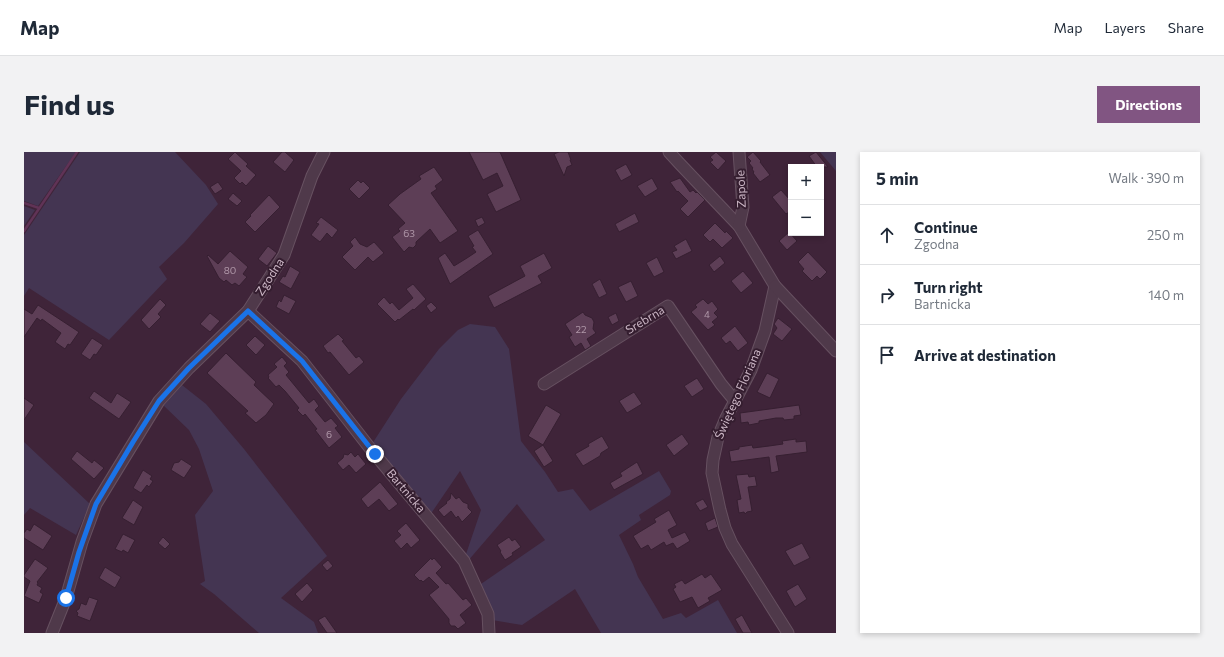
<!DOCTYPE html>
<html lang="en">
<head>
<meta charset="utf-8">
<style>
  :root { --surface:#fff; --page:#f2f2f3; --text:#1f2937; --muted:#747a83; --line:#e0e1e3; --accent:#815582 }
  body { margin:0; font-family:Commissioner,sans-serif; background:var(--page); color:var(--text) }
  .controls { position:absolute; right:12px; top:12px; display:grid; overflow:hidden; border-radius:0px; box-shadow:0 2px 6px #0003 }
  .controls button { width:36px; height:36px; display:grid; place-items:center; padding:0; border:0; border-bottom:1px solid var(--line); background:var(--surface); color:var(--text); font:20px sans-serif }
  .stop { position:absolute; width:12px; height:12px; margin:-9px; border:3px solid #1a73e8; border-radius:50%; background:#fff }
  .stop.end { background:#1a73e8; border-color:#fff; box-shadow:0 1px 4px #0008 }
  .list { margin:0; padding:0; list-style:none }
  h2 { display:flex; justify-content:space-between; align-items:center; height:52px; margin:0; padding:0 16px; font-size:17px }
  h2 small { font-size:13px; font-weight:400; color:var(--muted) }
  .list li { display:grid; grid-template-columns:26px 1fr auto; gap:12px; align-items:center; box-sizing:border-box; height:60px; padding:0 16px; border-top:1px solid var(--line) }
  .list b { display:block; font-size:15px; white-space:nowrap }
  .list p { margin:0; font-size:13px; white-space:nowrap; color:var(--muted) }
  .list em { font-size:13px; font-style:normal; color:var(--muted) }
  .icon { flex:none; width:22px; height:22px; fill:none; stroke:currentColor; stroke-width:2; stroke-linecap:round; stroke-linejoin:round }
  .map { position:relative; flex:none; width:812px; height:481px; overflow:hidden; border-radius:0px }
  header { display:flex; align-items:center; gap:24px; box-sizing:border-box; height:56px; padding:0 20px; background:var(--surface); border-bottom:1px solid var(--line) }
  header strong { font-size:19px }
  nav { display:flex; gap:22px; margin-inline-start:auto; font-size:14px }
  .intro { display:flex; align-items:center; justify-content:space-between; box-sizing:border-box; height:96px; padding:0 24px }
  h1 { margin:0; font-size:28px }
  .button { padding:10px 18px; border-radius:0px; background:var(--accent); color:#fff; font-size:14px; font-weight:700 }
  main { display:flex; gap:24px; padding:0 24px }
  aside { flex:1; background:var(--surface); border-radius:0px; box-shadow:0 2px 6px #0003 }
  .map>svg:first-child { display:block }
  .green { fill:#443552 }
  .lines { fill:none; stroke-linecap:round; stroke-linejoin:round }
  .stream { stroke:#603356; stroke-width:2.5 }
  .building { fill:#5d3e56; stroke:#361f31 }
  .minor-casing { stroke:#675161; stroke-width:13 }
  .minor { stroke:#4f394a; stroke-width:11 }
  .route { stroke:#1a73e8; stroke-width:5 }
  .labels { text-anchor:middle; stroke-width:4; stroke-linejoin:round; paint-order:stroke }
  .number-label { font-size:10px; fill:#af97a8 }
  .street-label { font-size:12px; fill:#cab5c4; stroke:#341d2f }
</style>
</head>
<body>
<header>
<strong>Map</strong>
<nav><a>Map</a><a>Layers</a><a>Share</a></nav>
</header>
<div class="intro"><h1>Find us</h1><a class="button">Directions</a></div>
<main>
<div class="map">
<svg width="812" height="481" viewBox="0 0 812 481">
  <rect width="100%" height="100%" fill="#3f2439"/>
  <!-- green -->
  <g class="green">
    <polygon points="0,0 52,0 14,54 0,49"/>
    <polygon points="56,0 151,0 182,33 194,52 160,91 135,115 143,127 85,188 5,136 0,144 0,83"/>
    <polygon points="796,0 812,0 812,19"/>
    <polygon points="0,54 11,58 0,74"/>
    <polygon points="446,172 471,175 485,197 497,289 521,320 534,340 549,337 566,359 635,319 647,339 646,343 615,363 617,368 595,383 609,412 614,425 639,467 657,461 662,466 694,448 713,481 577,481 551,437 498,473 468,468 454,434 521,388 493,352 443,410 441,405 457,358 436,319 406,363 348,292 377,247 415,197 434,178"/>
    <polygon points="158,233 182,252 220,297 303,404 257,446 290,470 294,481 235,481 190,442 176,432 174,433 181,429 171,363 189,339 175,297 165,278 139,253"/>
    <polygon points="0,290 66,352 52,383 6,356 0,363"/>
  </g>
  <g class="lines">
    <!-- stream -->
    <g class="stream">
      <polyline points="0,51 15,56"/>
      <polyline points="0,79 53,0"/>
    </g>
  </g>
  <!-- building -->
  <g class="building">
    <polygon points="211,0 224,12 222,14 232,23 222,34 218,30 216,32 210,26 217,19 204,7"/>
    <polygon points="258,0 261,0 270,8 261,20 249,10"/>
    <polygon points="445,0 476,0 497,48 472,60 463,42 479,34 473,21 459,28"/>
    <polygon points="535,0 544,0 547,8 546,8 548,13 543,15 540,24 530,2"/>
    <polygon points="692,0 702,9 694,18 686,10 689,8 686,5"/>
    <polygon points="729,0 737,9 736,10 746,23 736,30 729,21 730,20 728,17 729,16 725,11 727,9 723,5"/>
    <polygon points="792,0 804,15 793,15 785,4"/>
    <polygon points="602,12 608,23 597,29 591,18"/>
    <polygon points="410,15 419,28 411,34 413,37 407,41 434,79 416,91 406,77 392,90 392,93 389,96 385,95 380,100 368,85 376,79 374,77 381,71 364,53 376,42 397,27 395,24"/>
    <polygon points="628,26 634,37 621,45 613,34"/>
    <polygon points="656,26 666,40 669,38 672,41 673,40 681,48 664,65 656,57 664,49 654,39 653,40 646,30"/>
    <polygon points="334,28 337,31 339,29 346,36 335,47 325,37"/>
    <polygon points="194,30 199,37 191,42 186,35"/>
    <polygon points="757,38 767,49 767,59 762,62 748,45"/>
    <polygon points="209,41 218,49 213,54 204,47"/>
    <polygon points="245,43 256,55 231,80 221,70 227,64 226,63"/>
    <polygon points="611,61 615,70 595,80 591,72"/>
    <polygon points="297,65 314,78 308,86 303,81 296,90 287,83 295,72 292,71"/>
    <polygon points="458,65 461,71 454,75 451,68"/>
    <polygon points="691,71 701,81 702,79 709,86 698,96 689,87 686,90 679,83"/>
    <polygon points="454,78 469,102 426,132 414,106 421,101 430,114 443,106 452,100 448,95 450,94 444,84"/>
    <polygon points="765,80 773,89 763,98 755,89"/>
    <polygon points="331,85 336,92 343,95 350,90 360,101 349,110 344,105 331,118 318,105 329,94 326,90"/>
    <polygon points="662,87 668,99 652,107 648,100 653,98 650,94"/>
    <polygon points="244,94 253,101 243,114 234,107"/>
    <polygon points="206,99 224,115 219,122 223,125 215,134 211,131 208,133 202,128 200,130 195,126 183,104 184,103 194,112"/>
    <polygon points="784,100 803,120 796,127 793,124 788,129 778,119 780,117 774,110"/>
    <polygon points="520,101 528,116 514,124 518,131 470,156 464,144 501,124 496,114"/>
    <polygon points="696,104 701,111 690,120 685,113"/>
    <polygon points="633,105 640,120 630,125 622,111"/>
    <polygon points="266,114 276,120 267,137 255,130 259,124 261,125"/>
    <polygon points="719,119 729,131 717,141 707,129"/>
    <polygon points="576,127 583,142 575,146 568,132"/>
    <polygon points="607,129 614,144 602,150 594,135"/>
    <polygon points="389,132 402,147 390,158 389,157 375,168 374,167 371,170 353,152 360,145 366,152 368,150 375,158 389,146 382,137"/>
    <polygon points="260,143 272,149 265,162 252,155 255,148 257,150"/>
    <polygon points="136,147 142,153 134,162 137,165 125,177 117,168"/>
    <polygon points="679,147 684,152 688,149 694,157 690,161 694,165 688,170 691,173 684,178 667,160 673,155 671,153"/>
    <polygon points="407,150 413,156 407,161 402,154"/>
    <polygon points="14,153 55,180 46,193 44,192 41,197 31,190 37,181 18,167 17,169 13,166 0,185 0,157 8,162"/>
    <polygon points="559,160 561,163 568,166 570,170 569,177 572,181 563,187 567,194 561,198 557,191 551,195 545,185 548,183 541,172"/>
    <polygon points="186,161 196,169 186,180 176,172"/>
    <polygon points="592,161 595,169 588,173 584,165"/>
    <polygon points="754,166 768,177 758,189 749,182 753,176 750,172"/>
    <polygon points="711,174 724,191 714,199 706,189 702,192 697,186"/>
    <polygon points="314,182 320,188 318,189 332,206 335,204 340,210 325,223 306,200 304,201 299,194"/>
    <polygon points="231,184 241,193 232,203 222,193"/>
    <polygon points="68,186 79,193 72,203 70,202 66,208 57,202"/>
    <polygon points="202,201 232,230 230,233 250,252 242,263 232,271 221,261 224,259 183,221"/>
    <polygon points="258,205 263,211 260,214 265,220 262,223 285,251 290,247 295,254 291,258 301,270 307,266 314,274 311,276 318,285 305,296 291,278 293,277 281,262 279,264 273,258 275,256 261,239 255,233 252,235 244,226 245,225 244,223 253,215 250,212"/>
    <polygon points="743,221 755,227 746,246 733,240"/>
    <polygon points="673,226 680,237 668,245 660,234"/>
    <polygon points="70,239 87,251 93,241 107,250 95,267 65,246"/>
    <polygon points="610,240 618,252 603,261 595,249"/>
    <polygon points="0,246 10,253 0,268"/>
    <polygon points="522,253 537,262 519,293 504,284"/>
    <polygon points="775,253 777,263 770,264 770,267 760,268 759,266 752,266 735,269 735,271 725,273 724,270 717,271 716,261"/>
    <polygon points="658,282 665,292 650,304 642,293"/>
    <polygon points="578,284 585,296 577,301 576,304 559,314 551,302 565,294 564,292"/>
    <polygon points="772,287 772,290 782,289 783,300 752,304 755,319 747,321 745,305 707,310 705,299 715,297 715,295 728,293 729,296 745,294 759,292 758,289"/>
    <polygon points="519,293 529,309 520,315 510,299"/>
    <polygon points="53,299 68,311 70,308 80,316 70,327 47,307"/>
    <polygon points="327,300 331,305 334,302 342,312 332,321 325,313 319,318 313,311 319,306 320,302 324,303"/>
    <polygon points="157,307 168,314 160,326 147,318 150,311 155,310"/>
    <polygon points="613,310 619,322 590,338 586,331 598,324 596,321"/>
    <polygon points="119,318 128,324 126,327 129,329 125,335 123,333 117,341 109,336"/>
    <polygon points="724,322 725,325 731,324 733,334 724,335 728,359 723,360 721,362 720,360 715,361 713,348 717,347 712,323"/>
    <polygon points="356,330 374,352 365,359 355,347 344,356 337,347"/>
    <polygon points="427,341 432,347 435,345 439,350 444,352 444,356 448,360 438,370 434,364 432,366 427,359 420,365 414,358 423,351 422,350 426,347"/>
    <polygon points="679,347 684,355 676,359 671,351"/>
    <polygon points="109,348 119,355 110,373 98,366"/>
    <polygon points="645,358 653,373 644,378 648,386 661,380 666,389 653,397 649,391 642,394 640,390 627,398 624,393 617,397 609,384 632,370 630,367"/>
    <polygon points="691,366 694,375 684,379 681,371"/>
    <polygon points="382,371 396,388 387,396 383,391 377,397 370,389 377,383 373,379"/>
    <polygon points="10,372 28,384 19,398 0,386 0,381 3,377 6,379"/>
    <polygon points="99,382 111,388 104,401 99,398 98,400 91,397"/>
    <polygon points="139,385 146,392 141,397 134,391"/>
    <polygon points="485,385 488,389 491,387 497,395 488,401 489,403 481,408 476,400 477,399 473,393"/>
    <polygon points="778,391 786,406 770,414 761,399"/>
    <polygon points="407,406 408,408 410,406 418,415 412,421 422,432 424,431 439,448 442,446 448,453 436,463 442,471 434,477 431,474 427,474 425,471 425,467 405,443 415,435 405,425 399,430 397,428 396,429 390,423"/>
    <polygon points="11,407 24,416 13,430 14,431 13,433 18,436 16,440 19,442 15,451 0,444 6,429 0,425 0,423"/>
    <polygon points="304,408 309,414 303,419 298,413"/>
    <polygon points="81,415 97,425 91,436 75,426"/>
    <polygon points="678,422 681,426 687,422 698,438 684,446 686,449 674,456 668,445 656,450 649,437 652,435 650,432 658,428 661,432"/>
    <polygon points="283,431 289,438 278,450 271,442"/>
    <polygon points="774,432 783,447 771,455 762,439"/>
    <polygon points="65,445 74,448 66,469 53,464 54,461 52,459 55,457 57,451 62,453"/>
    <polygon points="718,463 728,481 719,481 711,467"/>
    <polygon points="301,464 313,481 303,481 294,468"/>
  </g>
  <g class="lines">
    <!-- minor casing -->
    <g class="minor-casing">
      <g id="minor">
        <polyline points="645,0 656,12 715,74 751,134 741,179 727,218 702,266 694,285 689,308 688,321 696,358 701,376 708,392 764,481"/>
        <polyline points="715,0 719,55 715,74"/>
        <polyline points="751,134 812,199"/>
        <polyline points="224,159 278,209 349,300 440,409 464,462 465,481"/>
        <polyline points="520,232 644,154 697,232 711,249"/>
        <polyline points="28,481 42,446 58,390 72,352 135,249 165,216 224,159 260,103 288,24 300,0"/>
      </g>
    </g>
    <!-- minor -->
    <use href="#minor" class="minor"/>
  </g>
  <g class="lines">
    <!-- route -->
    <polyline class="route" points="42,446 55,400 72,352 109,290 135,249 165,216 224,159 278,209 351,302"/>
  </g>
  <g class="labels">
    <!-- number labels -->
    <g class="number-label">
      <text x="385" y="85">63</text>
      <text x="206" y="122">80</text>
      <text x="683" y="166">4</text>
      <text x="557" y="181">22</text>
      <text x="305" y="286">6</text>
    </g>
    <!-- street labels -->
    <g class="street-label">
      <text transform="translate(717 37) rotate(-92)" y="4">Zapole</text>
      <text transform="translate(246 125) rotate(-57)" y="4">Zgodna</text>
      <text transform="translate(621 168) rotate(-31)" y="4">Srebrna</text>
      <text transform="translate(714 242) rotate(-66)" y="4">Świętego Floriana</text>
      <text transform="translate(382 339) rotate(50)" y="4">Bartnicka</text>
    </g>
  </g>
</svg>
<div class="controls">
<button>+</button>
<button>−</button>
</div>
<div class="stop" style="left:42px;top:446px"></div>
<div class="stop end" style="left:351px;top:302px"></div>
</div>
<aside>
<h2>5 min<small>Walk · 390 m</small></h2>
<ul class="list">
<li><svg class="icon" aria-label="ahead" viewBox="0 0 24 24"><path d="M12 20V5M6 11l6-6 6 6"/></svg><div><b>Continue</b><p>Zgodna</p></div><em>250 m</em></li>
<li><svg class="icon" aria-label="right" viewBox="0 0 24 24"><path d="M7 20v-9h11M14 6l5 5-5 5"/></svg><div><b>Turn right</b><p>Bartnicka</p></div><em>140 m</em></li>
<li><svg class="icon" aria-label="arrive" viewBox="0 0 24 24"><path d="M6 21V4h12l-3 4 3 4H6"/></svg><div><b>Arrive at destination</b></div></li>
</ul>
</aside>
</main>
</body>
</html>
